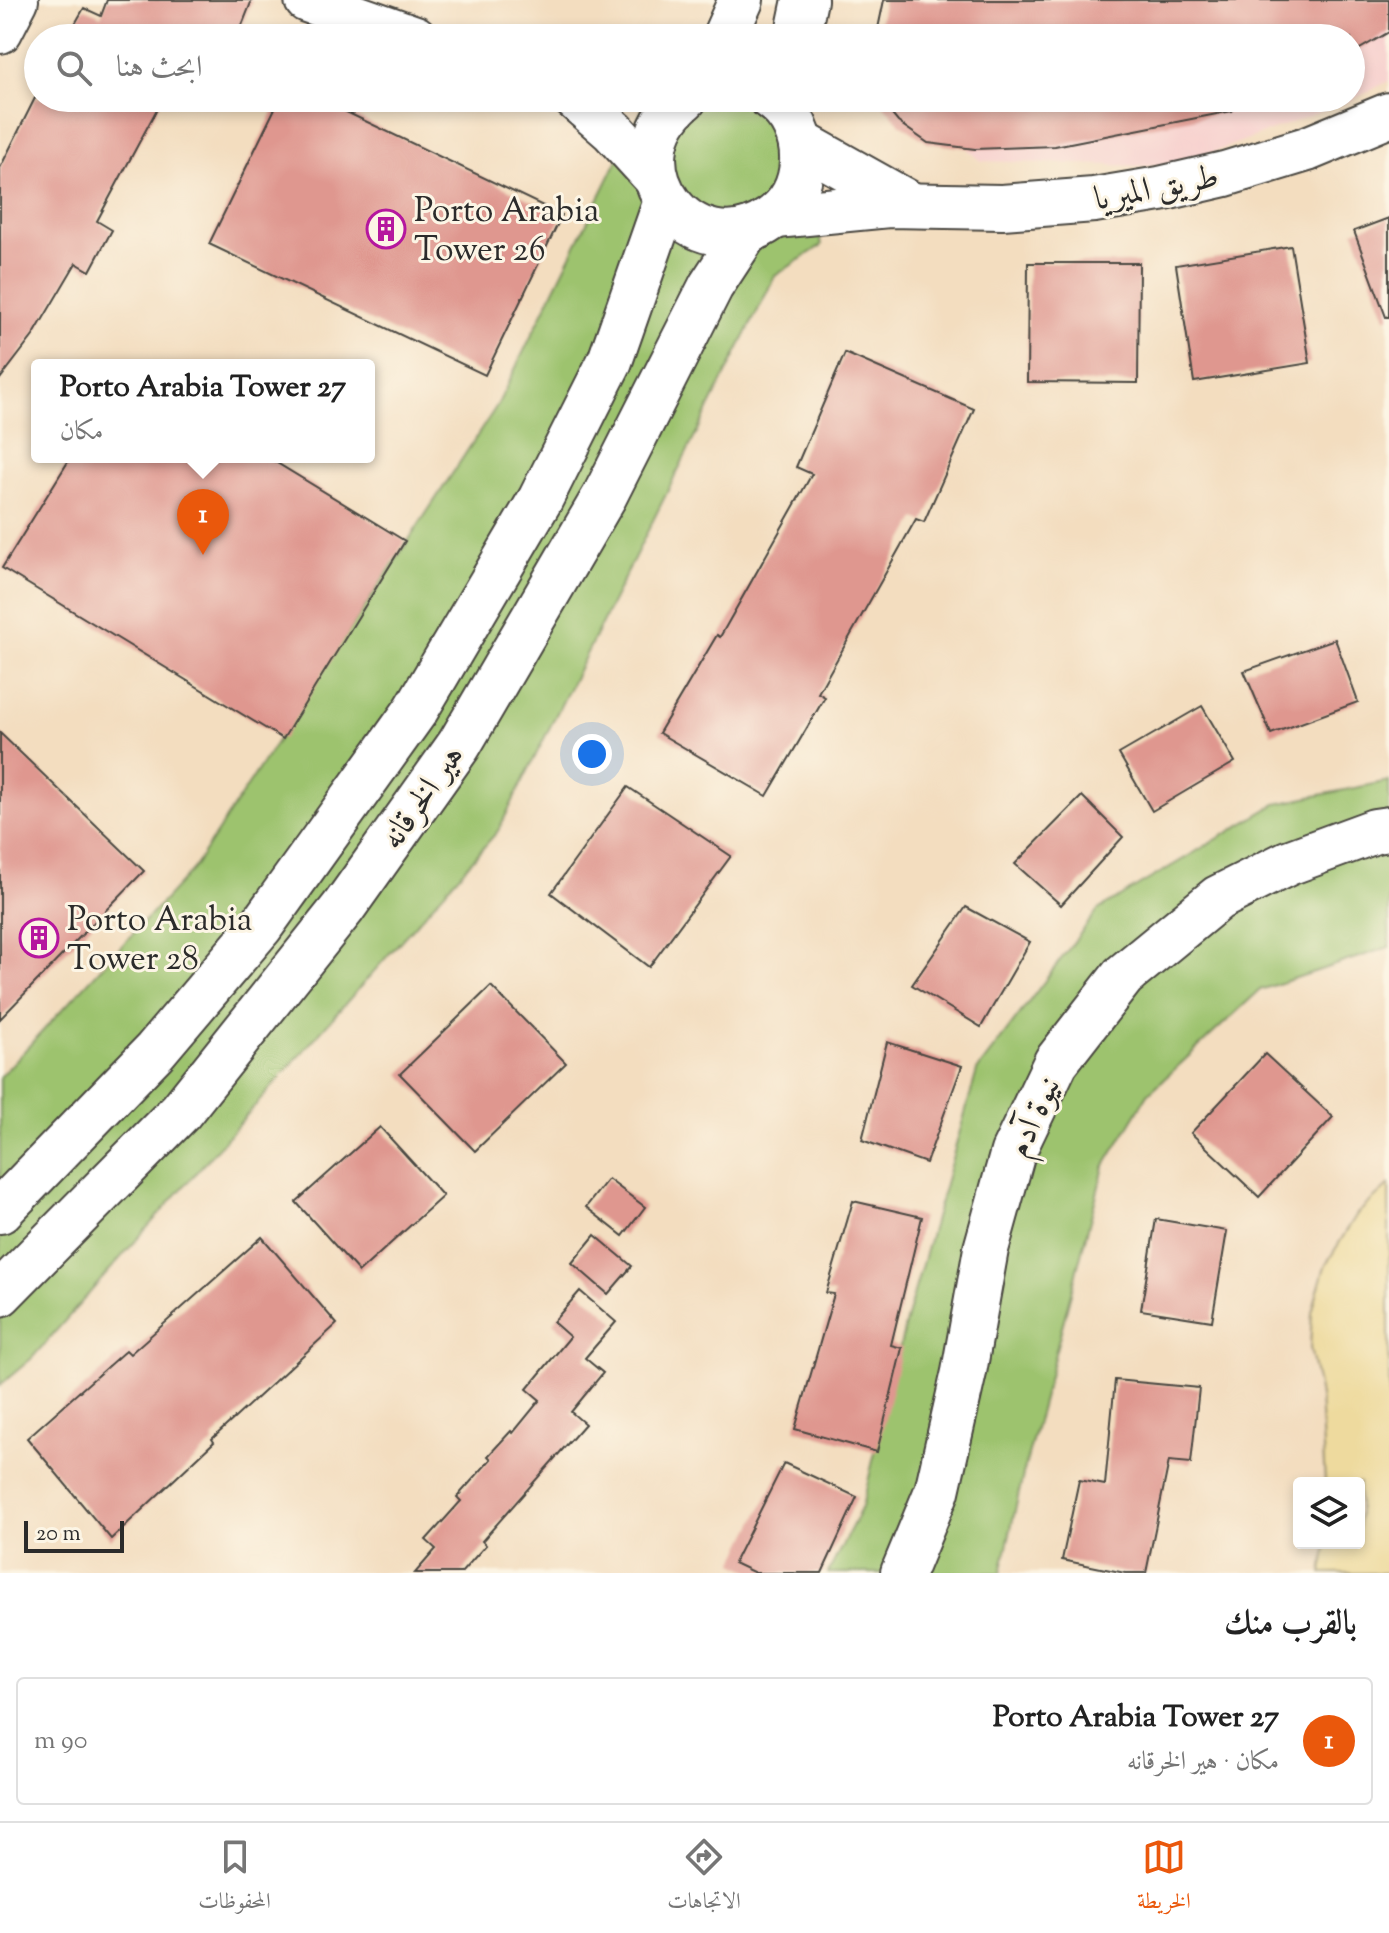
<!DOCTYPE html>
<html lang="ar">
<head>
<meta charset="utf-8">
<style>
  :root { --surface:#fff; --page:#f6f6f6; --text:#222; --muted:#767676; --line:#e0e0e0; --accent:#ea580c }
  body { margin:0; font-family:"Sorts Mill Goudy",Amiri,serif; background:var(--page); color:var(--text); direction:rtl }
  .controls { position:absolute; right:24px; bottom:24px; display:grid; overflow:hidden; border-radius:8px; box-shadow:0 4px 12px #0003 }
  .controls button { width:72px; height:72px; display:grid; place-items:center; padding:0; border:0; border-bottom:2px solid var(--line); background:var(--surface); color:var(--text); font:40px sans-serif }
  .scale { position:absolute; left:24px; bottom:20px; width:100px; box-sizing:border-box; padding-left:8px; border:4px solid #2b2b2b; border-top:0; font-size:22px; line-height:28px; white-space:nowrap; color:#2b2b2b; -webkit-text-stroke:6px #fcf5e5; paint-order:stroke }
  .you { position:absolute; left:592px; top:754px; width:28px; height:28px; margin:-20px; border:6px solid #fff; border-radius:50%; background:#1a73e8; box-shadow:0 0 0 12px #1a73e833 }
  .badge { display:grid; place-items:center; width:52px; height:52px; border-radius:50%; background:var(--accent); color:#fff; font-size:26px; font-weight:700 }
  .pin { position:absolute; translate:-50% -66px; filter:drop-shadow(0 2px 4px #0008) }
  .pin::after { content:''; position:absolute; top:42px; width:28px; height:24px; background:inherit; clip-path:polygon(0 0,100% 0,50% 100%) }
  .popup { position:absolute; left:31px; top:359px; width:344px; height:104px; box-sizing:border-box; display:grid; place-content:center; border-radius:8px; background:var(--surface); filter:drop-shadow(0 2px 6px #0005); font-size:26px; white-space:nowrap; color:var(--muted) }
  .popup b { font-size:30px; color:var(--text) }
  .popup::after { content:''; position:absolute; left:50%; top:100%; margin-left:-16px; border:16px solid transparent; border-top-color:var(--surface) }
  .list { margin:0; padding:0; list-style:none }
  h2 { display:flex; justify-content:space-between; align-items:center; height:104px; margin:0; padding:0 32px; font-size:34px }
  h2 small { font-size:26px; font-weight:400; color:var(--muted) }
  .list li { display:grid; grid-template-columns:52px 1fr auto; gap:24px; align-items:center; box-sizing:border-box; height:128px; margin:0 16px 16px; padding:0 16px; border:2px solid var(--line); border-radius:8px }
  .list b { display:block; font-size:30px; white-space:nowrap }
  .list p { margin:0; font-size:26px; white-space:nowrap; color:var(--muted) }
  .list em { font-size:26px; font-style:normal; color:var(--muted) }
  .icon { flex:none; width:44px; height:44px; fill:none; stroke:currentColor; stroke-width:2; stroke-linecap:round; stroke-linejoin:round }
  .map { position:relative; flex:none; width:1389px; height:1573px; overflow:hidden; direction:ltr }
  .search { position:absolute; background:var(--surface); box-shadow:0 4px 12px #0003; left:24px; right:24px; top:24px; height:88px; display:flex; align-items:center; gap:20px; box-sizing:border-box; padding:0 28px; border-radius:44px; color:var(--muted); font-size:30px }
  .sheet { height:248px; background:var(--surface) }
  nav { display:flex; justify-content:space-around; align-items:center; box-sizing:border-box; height:112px; border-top:2px solid var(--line); background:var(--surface); font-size:22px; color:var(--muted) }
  nav a { display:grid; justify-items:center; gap:4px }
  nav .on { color:var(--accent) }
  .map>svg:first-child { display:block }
  .built { fill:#f7d0ce }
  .green { fill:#9dc36e; stroke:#64774c; stroke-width:2 }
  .sand { fill:#eeda9e; stroke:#8c8264; stroke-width:2 }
  .building { fill:#df978f }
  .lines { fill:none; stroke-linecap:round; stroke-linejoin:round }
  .minor-casing { stroke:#494641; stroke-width:48 }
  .minor { stroke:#fff; stroke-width:44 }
  .labels { text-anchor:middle; stroke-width:6; stroke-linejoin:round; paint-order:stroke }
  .street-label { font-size:34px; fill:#2b2b2b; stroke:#fcf5e5 }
  .poi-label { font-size:34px; fill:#2b2b2b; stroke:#fcf5e5; text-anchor:start }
</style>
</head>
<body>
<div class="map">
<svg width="1389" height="1573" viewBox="0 0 1389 1573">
  <rect width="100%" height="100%" fill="#fcf5e5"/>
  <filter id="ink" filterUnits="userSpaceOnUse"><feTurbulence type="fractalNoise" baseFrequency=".0125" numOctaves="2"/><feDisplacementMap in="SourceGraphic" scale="16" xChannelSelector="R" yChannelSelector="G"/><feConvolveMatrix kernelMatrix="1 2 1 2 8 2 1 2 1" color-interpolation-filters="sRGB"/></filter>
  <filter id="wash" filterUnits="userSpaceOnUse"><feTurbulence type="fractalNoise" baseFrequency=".006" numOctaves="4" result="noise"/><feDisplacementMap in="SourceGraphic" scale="32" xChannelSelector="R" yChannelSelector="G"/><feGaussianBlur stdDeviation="1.8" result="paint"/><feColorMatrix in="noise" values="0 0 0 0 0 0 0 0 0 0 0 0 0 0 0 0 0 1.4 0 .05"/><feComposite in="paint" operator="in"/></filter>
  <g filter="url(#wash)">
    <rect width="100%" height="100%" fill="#f3ddbf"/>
    <!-- built -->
    <polygon class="built" points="1389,0 1389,81 1352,100 1174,167 981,161 912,98 1351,98 1351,38 896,38"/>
    <!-- green -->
    <g class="green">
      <polygon points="648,98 789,98 822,245 775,276 498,831 32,1358 0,1385 0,1077 193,869 498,404"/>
      <polygon points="1389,781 1389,947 1260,990 1148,1094 1104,1167 1023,1475 1001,1573 828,1573 862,1507 907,1317 977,1071 1098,910 1276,804"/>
    </g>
    <!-- sand -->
    <polygon class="sand" points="1389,1185 1389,1573 1322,1573 1327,1543 1359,1543 1359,1483 1325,1483 1320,1396 1310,1348 1312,1312 1325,1266 1357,1214"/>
    <g id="blocks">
      <!-- building -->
      <g class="building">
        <polygon points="107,0 252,0 237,38 67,38 84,8 101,16"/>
        <polygon points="884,0 1389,0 1389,32 1351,54 1351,38 876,38"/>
        <polygon points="35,98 163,98 97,221 112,230 90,271 76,263 33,336 0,379 0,168"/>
        <polygon points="280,98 317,98 562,215 485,375 209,244"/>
        <polygon points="878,98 1230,98 1232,111 1055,146 975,149 928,143 898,122"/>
        <polygon points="1389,218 1389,317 1386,317 1354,231"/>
        <polygon points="1291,246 1310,363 1194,382 1176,265"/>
        <polygon points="1028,263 1139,263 1138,383 1027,382"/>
        <polygon points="845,353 974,409 924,522 916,519 818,693 825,697 767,796 659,733 717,635 720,637 812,474 796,467"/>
        <polygon points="71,457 267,457 405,541 283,739 2,568"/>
        <polygon points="1335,639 1358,702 1271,734 1244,671"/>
        <polygon points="1202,706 1235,762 1152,811 1119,754"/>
        <polygon points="0,733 144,871 0,1019"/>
        <polygon points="628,787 731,856 649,967 551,893"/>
        <polygon points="1082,796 1123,837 1061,905 1015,864"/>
        <polygon points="966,907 1030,942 981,1027 912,985"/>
        <polygon points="491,986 566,1063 475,1151 400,1074"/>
        <polygon points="887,1042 962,1066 926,1163 862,1140"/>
        <polygon points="1265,1054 1333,1117 1259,1197 1191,1133"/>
        <polygon points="380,1127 443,1196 359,1272 296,1202"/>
        <polygon points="608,1179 645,1207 623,1236 586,1207"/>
        <polygon points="853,1201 922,1217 891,1345 902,1348 877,1452 795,1429 834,1294 826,1293"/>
        <polygon points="1156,1219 1227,1231 1212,1321 1141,1310"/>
        <polygon points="595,1235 632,1266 608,1294 572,1263"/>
        <polygon points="262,1237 337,1324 212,1439 214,1442 111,1539 27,1438 126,1350 130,1354"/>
        <polygon points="580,1291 616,1322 585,1358 603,1373 571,1412 585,1424 482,1541 486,1545 461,1573 415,1573 436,1549 426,1540 461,1501 457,1497 491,1459 488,1456 511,1431 513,1433 540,1400 527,1389 570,1337 553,1322"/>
        <polygon points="1115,1380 1199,1388 1191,1463 1169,1461 1146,1573 1125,1573 1062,1560 1079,1480 1105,1485"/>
        <polygon points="784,1463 857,1497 822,1573 755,1573 734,1563"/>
      </g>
    </g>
  </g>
  <g filter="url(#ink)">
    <use href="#blocks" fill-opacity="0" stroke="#494641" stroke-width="2"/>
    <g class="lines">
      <!-- minor casing -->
      <g class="minor-casing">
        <g id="minor">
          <polyline points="307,0 415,38"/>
          <polyline points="0,31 16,0"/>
          <polyline points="724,38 741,0"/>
          <polyline points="797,38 805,0"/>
          <polyline points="575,98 613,131 655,177"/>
          <path d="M685 98C607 162 692 274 771 219 790 206 801 185 802 162 803 137 792 112 771 98"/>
          <polyline points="801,143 910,204"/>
          <polyline points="776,216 889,205 1002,207 1094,200 1160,189 1225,174 1307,149 1389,115"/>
          <polyline points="0,1211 155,1051 261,926 416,710 540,500 610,361 666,201"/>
          <polyline points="0,1294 181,1111 343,908 459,745 604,497 711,286 747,231"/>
          <polyline points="903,1573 937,1491 964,1372 986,1249 1013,1152 1056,1062 1123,976 1218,898 1288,863 1375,831 1389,829"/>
        </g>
      </g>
      <!-- minor -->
      <use href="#minor" class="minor"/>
    </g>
  </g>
  <!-- icons -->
  <defs>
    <g id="building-ring" transform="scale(2)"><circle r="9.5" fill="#fcf5e5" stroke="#b5179e" stroke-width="1.5"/><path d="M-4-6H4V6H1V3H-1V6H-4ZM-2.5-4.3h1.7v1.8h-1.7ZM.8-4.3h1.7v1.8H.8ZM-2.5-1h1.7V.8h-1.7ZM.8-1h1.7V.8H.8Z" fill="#b5179e"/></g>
  </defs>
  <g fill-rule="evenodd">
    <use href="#building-ring" x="386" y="229"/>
    <use href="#building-ring" x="39" y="938"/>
  </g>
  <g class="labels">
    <!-- street labels -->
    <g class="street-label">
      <text transform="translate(1156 186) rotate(-11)" y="12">طريق الميريا</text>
      <text transform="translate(421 796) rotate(-55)" y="12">هير الخرقانه</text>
      <text transform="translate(1032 1116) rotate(-66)" y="12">نيوة آدم</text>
    </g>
    <!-- poi labels -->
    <g class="poi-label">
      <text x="414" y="221">Porto Arabia<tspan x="414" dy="39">Tower 26</tspan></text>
      <text x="67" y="930">Porto Arabia<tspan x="67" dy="39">Tower 28</tspan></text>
    </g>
  </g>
</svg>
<div class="controls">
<button><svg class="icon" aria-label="layers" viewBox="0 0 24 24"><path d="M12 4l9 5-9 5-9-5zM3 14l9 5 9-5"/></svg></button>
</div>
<div class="scale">20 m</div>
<div class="you"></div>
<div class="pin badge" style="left:203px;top:555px">1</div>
<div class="popup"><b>Porto Arabia Tower 27</b>مكان</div>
<div class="search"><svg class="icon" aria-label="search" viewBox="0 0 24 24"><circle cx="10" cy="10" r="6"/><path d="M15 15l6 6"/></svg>ابحث هنا</div>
</div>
<section class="sheet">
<h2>بالقرب منك<small></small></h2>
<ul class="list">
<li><span class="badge">1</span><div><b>Porto Arabia Tower 27</b><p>مكان · هير الخرقانه</p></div><em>90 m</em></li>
</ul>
</section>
<nav>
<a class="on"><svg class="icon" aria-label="map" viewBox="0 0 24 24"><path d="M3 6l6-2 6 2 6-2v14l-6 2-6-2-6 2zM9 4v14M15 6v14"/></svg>الخريطة</a>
<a><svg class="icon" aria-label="directions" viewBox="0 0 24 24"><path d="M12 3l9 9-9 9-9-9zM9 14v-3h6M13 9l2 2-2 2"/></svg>الاتجاهات</a>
<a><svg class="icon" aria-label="saved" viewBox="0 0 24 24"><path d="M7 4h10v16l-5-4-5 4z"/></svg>المحفوظات</a>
</nav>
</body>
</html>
